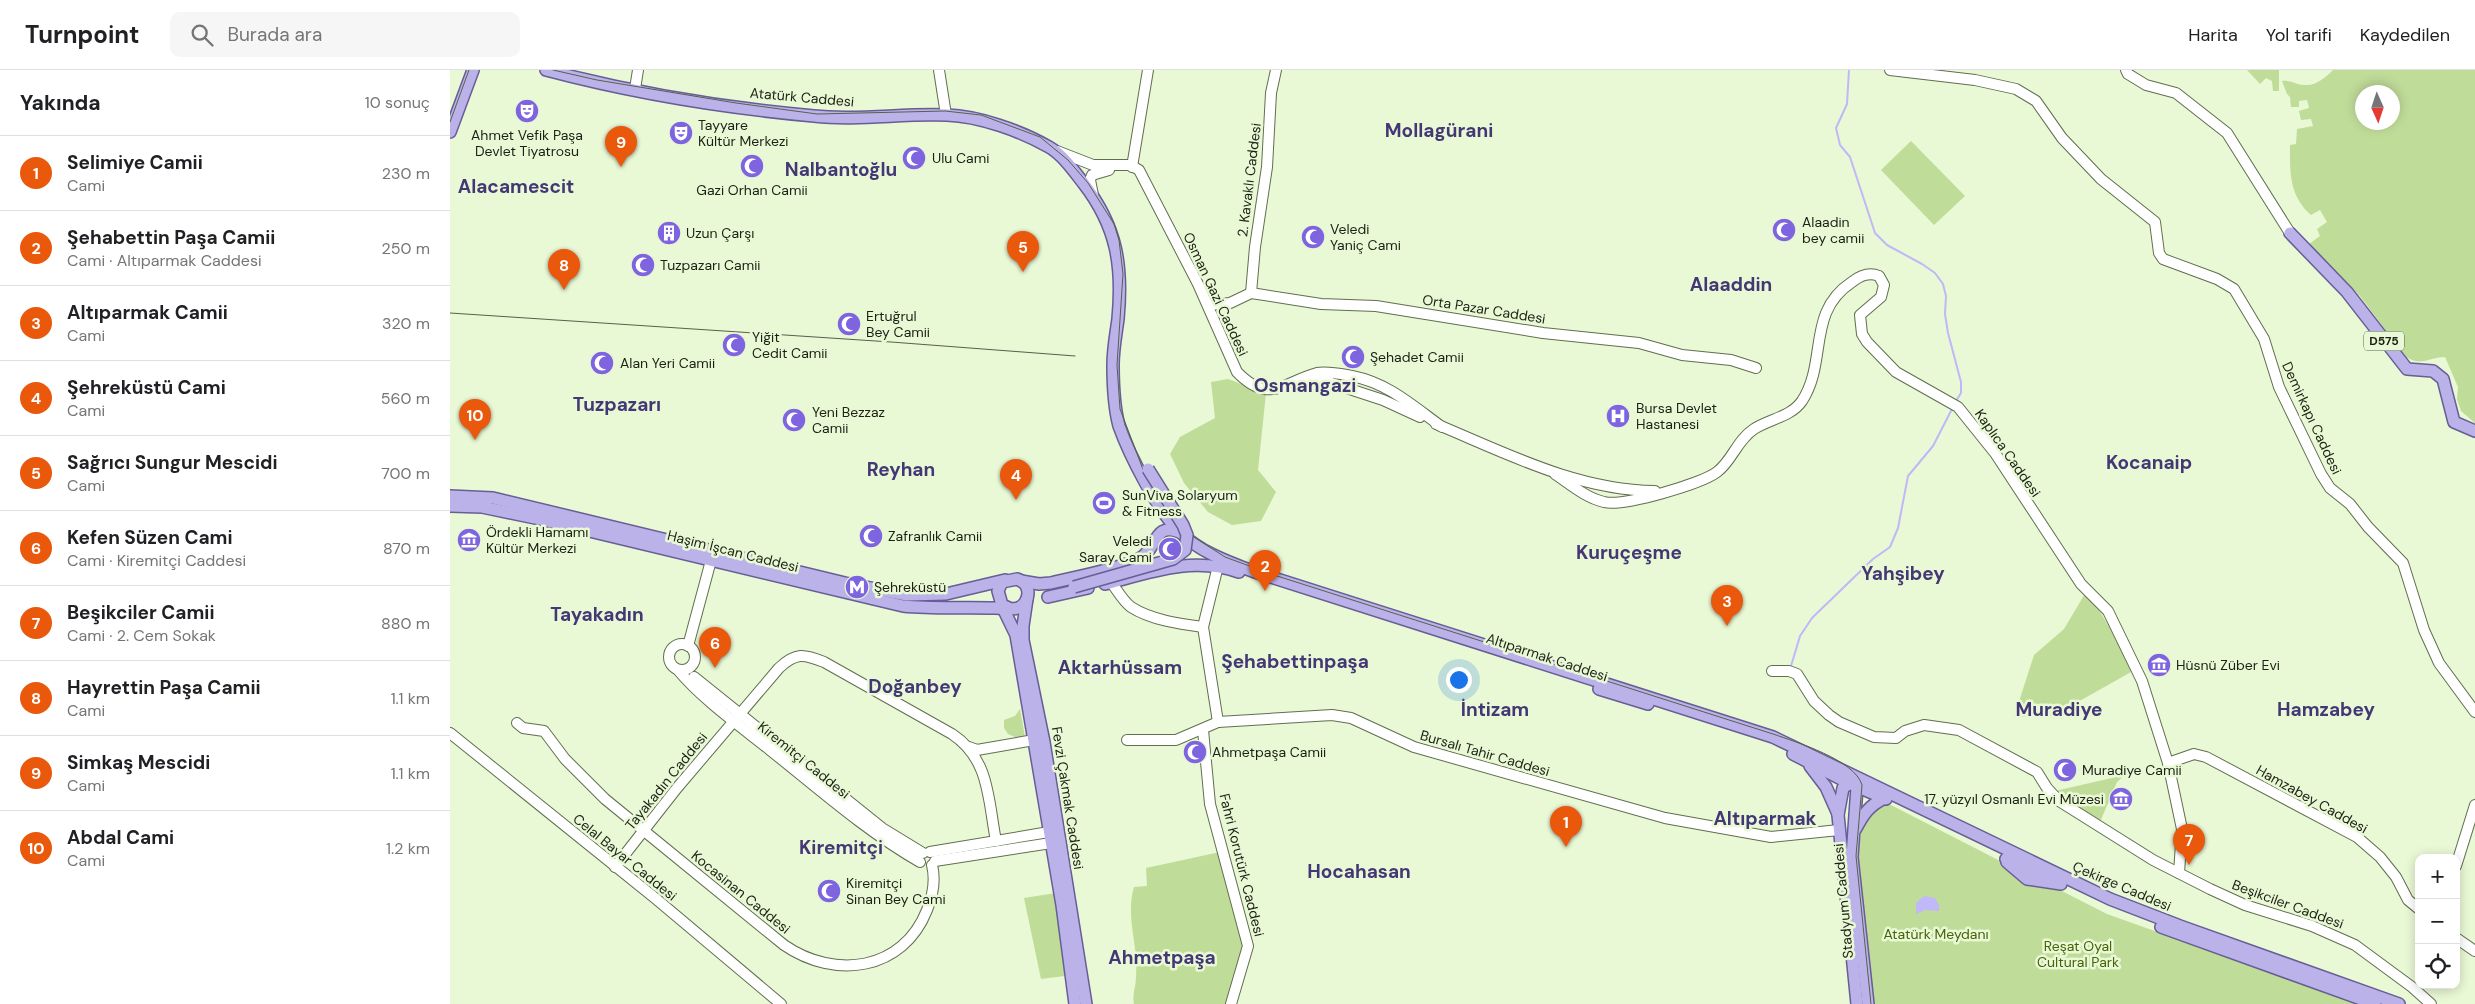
<!DOCTYPE html>
<html lang="tr">
<head>
<meta charset="utf-8">
<style>
  :root { --surface:#fff; --page:#f6f6f6; --text:#202124; --muted:#757577; --line:#e0e0e0; --accent:#ea580c }
  body { margin:0; font-family:"DM Sans",sans-serif; background:var(--page); color:var(--text) }
  .controls { position:absolute; right:15px; bottom:15px; display:grid; overflow:hidden; border-radius:10px; box-shadow:0 2px 12px #0003 }
  .controls button { width:45px; height:45px; display:grid; place-items:center; padding:0; border:0; border-bottom:1px solid var(--line); background:var(--surface); color:var(--text); font:25px sans-serif }
  .compass { position:absolute; left:1905px; top:15px; width:45px; height:45px; border-radius:50%; background:var(--surface); box-shadow:0 2px 12px #0003; rotate:177deg }
  .you { position:absolute; left:1008px; top:609px; width:18px; height:18px; margin:-12px; border:4px solid #fff; border-radius:50%; background:#1a73e8; box-shadow:0 0 0 8px #1a73e833 }
  .badge { display:grid; place-items:center; width:32px; height:32px; border-radius:50%; background:var(--accent); color:#fff; font-size:16px; font-weight:700 }
  .pin { position:absolute; translate:-50% -41px; filter:drop-shadow(0 1px 2px #0008) }
  .pin::after { content:''; position:absolute; top:26px; width:18px; height:15px; background:inherit; clip-path:polygon(0 0,100% 0,50% 100%) }
  .list { margin:0; padding:0; list-style:none }
  h2 { display:flex; justify-content:space-between; align-items:center; height:65px; margin:0; padding:0 20px; font-size:21px }
  h2 small { font-size:16px; font-weight:400; color:var(--muted) }
  .list li { display:grid; grid-template-columns:32px 1fr auto; gap:15px; align-items:center; box-sizing:border-box; height:75px; padding:0 20px; border-top:1px solid var(--line) }
  .list b { display:block; font-size:19px; white-space:nowrap }
  .list p { margin:0; font-size:16px; white-space:nowrap; color:var(--muted) }
  .list em { font-size:16px; font-style:normal; color:var(--muted) }
  .icon { flex:none; width:28px; height:28px; fill:none; stroke:currentColor; stroke-width:2; stroke-linecap:round; stroke-linejoin:round }
  .map { position:relative; flex:none; width:2025px; height:934px; overflow:hidden }
  header { display:flex; align-items:center; gap:30px; box-sizing:border-box; height:70px; padding:0 25px; background:var(--surface); border-bottom:1px solid var(--line) }
  header strong { font-size:24px }
  nav { display:flex; gap:28px; margin-inline-start:auto; font-size:18px }
  .search { width:350px; height:45px; background:var(--page); display:flex; align-items:center; gap:12px; box-sizing:border-box; padding:0 18px; border-radius:10px; color:var(--muted); font-size:19px }
  main { display:flex }
  aside { flex:1; background:var(--surface) }
  .map>svg:first-child { display:block }
  .green { fill:#c0dc99; fill-rule:evenodd }
  .water { fill:#c0b8f8 }
  .lines { fill:none; stroke-linecap:round; stroke-linejoin:round }
  .stream { stroke:#c0b8f8; stroke-width:2 }
  .secondary-casing { stroke:#616e50; stroke-width:12 }
  .primary-casing { stroke:#665e95; stroke-width:14 }
  .secondary { stroke:#fff; stroke-width:10 }
  .primary { stroke:#bbb2e9; stroke-width:11 }
  .tram { stroke:#57604d; stroke-width:1 }
  .primary-bridge-casing { stroke:#665e95; stroke-width:14; stroke-linecap:butt }
  .primary-bridge { stroke:#bbb2e9; stroke-width:11 }
  .labels { text-anchor:middle; stroke-width:5; stroke-linejoin:round; paint-order:stroke }
  .shield { fill:#e9f8d5; stroke:#59624e; stroke-width:1 }
  .shield-label { font-size:12px; font-weight:bold; fill:#1b2114 }
  .street-label { font-size:14px; fill:#1b2114; stroke:#e9f8d5 }
  .poi-label { font-size:14px; fill:#1b2114; stroke:#e9f8d5; text-anchor:start }
  .park-label { font-size:14px; fill:#47620a; stroke:#e9f8d5 }
  .district-label { font-size:19px; font-weight:bold; fill:#433875; stroke:#e9f8d5 }
</style>
</head>
<body>
<header>
<strong>Turnpoint</strong>
<div class="search"><svg class="icon" aria-label="search" viewBox="0 0 24 24"><circle cx="10" cy="10" r="6"/><path d="M15 15l6 6"/></svg>Burada ara</div>
<nav><a>Harita</a><a>Yol tarifi</a><a>Kaydedilen</a></nav>
</header>
<main>
<aside>
<h2>Yakında<small>10 sonuç</small></h2>
<ul class="list">
<li><span class="badge">1</span><div><b>Selimiye Camii</b><p>Cami</p></div><em>230 m</em></li>
<li><span class="badge">2</span><div><b>Şehabettin Paşa Camii</b><p>Cami · Altıparmak Caddesi</p></div><em>250 m</em></li>
<li><span class="badge">3</span><div><b>Altıparmak Camii</b><p>Cami</p></div><em>320 m</em></li>
<li><span class="badge">4</span><div><b>Şehreküstü Cami</b><p>Cami</p></div><em>560 m</em></li>
<li><span class="badge">5</span><div><b>Sağrıcı Sungur Mescidi</b><p>Cami</p></div><em>700 m</em></li>
<li><span class="badge">6</span><div><b>Kefen Süzen Cami</b><p>Cami · Kiremitçi Caddesi</p></div><em>870 m</em></li>
<li><span class="badge">7</span><div><b>Beşikciler Camii</b><p>Cami · 2. Cem Sokak</p></div><em>880 m</em></li>
<li><span class="badge">8</span><div><b>Hayrettin Paşa Camii</b><p>Cami</p></div><em>1.1 km</em></li>
<li><span class="badge">9</span><div><b>Simkaş Mescidi</b><p>Cami</p></div><em>1.1 km</em></li>
<li><span class="badge">10</span><div><b>Abdal Cami</b><p>Cami</p></div><em>1.2 km</em></li>
</ul>
</aside>
<div class="map">
<svg width="2025" height="934" viewBox="0 0 2025 934">
  <rect width="100%" height="100%" fill="#e9f8d5"/>
  <!-- green -->
  <g class="green">
    <polygon points="1797,0 1829,0 1829,21 1823,21 1822,11 1816,8 1810,14"/>
    <path d="M1883 0H2025V353L2011 341 2007 329 2008 317 1995 287C1978 287 1973 297 1956 287L1910 226 1859 174 1870 166 1867 159 1877 152 1870 140 1861 145C1839 125 1840 103 1840 75L1846 74 1847 59 1863 56 1861 49 1851 50 1849 41 1859 38 1857 30 1849 31V37H1841L1840 27 1837 24 1832 11C1843 10 1846 15 1855 15 1866 16 1876 7 1883 0ZM1912 22H1942V52H1912Z"/>
    <polygon points="1461,71 1515,126 1484,155 1431,100"/>
    <polygon points="778,309 816,323 808,400 826,422 811,451 782,455 758,442 734,413 720,384 730,367 765,348 761,312"/>
    <path d="M1636 522C1655 547 1669 572 1681 602L1603 646 1564 647 1584 585 1614 559Z"/>
    <polygon points="570,639 575,667 567,668 558,664 554,658 554,650 565,646"/>
    <polygon points="1675,705 1667,712 1650,752 1605,721"/>
    <path d="M1435 732 1558 795 1576 813 1588 817 1602 816 1657 844 1909 934H1423L1408 789C1410 761 1412 749 1435 732Z"/>
    <path d="M770 782 793 875 778 934H684C682 924 686 917 686 907 689 876 675 847 684 817L697 816 696 798Z"/>
    <polygon points="606,823 617,904 615,906 591,909 574,828"/>
  </g>
  <!-- water -->
  <polygon class="water" points="1474,826 1485,828 1489,835 1489,841 1475,840 1466,844 1466,833"/>
  <g class="lines">
    <!-- stream -->
    <g class="stream">
      <polyline points="1399,0 1397,34 1386,58 1390,75 1400,87 1425,163 1437,175 1472,194 1485,203 1493,214 1496,226 1495,244 1498,263 1511,312 1511,323 1506,331"/>
      <polyline points="1341,596 1350,566 1362,548 1423,489 1440,477 1448,458 1458,406 1483,376 1503,337"/>
    </g>
    <!-- secondary casing -->
    <g class="secondary-casing">
      <g id="secondary">
        <polyline points="489,0 496,45"/>
        <polyline points="1440,0 1525,10 1566,19 1586,31 1612,68 1651,109 1705,152 1709,183 1713,189 1767,209 1784,219 1814,269 1829,317 1871,404 1880,418 1900,434 1918,457 1953,493 1974,560 1989,593 2025,642"/>
        <polyline points="1676,0 1678,4 1696,15 1726,23 1777,63 1840,163"/>
        <polyline points="185,19 188,0"/>
        <path d="M607 81 643 95H680L689 100 748 214 787 302C820 336 835 311 867 303 878 301 891 304 902 306 938 313 963 336 992 357"/>
        <polyline points="682,97 698,0"/>
        <polyline points="643,125 640,110 642,105 659,100"/>
        <polyline points="801,223 805,177 817,97 821,23 826,0"/>
        <polyline points="758,235 780,233 801,223 871,234 926,236 1093,263 1189,273 1232,285 1281,290 1306,298"/>
        <polyline points="859,309 872,310 933,330 970,347"/>
        <path d="M986 354C1056 383 1126 420 1205 421"/>
        <path d="M1105 404C1120 414 1136 428 1154 432 1173 437 1251 414 1267 402 1282 391 1287 370 1304 359 1319 349 1341 347 1352 331 1378 291 1356 242 1402 212 1411 205 1419 202 1429 206L1434 215 1431 227 1410 245 1412 264 1417 272 1446 302 1508 337 1545 383 1631 514 1658 541 1692 611 1718 693 1732 759 1729 803"/>
        <path d="M661 512C667 520 673 531 681 537 701 550 730 554 753 557"/>
        <circle cx="232" cy="587" r="13"/>
        <polyline points="238,576 263,483"/>
        <path d="M228 600C252 629 290 656 320 680 369 719 416 761 470 792"/>
        <polyline points="1322,601 1339,601 1347,604 1364,631 1379,645 1389,652 1424,667 1446,668 1455,661 1474,655 1509,660 1587,702 1597,718 1609,731 1703,790 1760,819 1795,835 1862,856 1905,875 1962,917 1981,934"/>
        <polyline points="244,607 432,758 473,783"/>
        <polyline points="768,652 753,557 768,496"/>
        <path d="M67 653 73 658 94 661 115 689 155 729 334 875C385 910 453 901 477 840 483 825 486 811 482 795"/>
        <polyline points="753,660 760,734 798,876 781,934"/>
        <polyline points="0,663 205,828 331,934"/>
        <polyline points="677,670 726,670 768,652 882,645 901,648 964,677 1215,748 1321,767 1389,760"/>
        <polyline points="519,677 527,680 584,670"/>
        <polyline points="1718,693 1744,684 1756,687 1907,767 1930,787 1946,807 1958,830 1969,839"/>
        <polyline points="480,782 599,762"/>
        <polyline points="485,791 601,773"/>
        <polyline points="2006,796 2025,735"/>
        <path d="M165 797 227 718 329 598C346 582 354 584 374 592L502 664C540 689 538 730 546 771"/>
        <polyline points="2006,868 2025,881"/>
      </g>
    </g>
    <!-- primary casing -->
    <g class="primary-casing">
      <g id="primary">
        <path d="M96 0C183 23 275 38 364 46 408 51 453 43 497 45 529 46 571 61 599 77 613 85 624 101 634 114 667 157 673 196 668 249 666 264 663 279 663 295 663 314 664 337 669 356 679 384 708 442 730 462 748 481 778 492 802 501L1323 667 1660 829 1730 856 1949 934"/>
        <polyline points="0,62 23,0"/>
        <polyline points="1840,163 1897,222 1957,299 1983,301 1993,309 2004,352 2025,361"/>
        <polyline points="0,426 43,428 395,513 457,525 496,524 555,510"/>
        <path d="M0 436 32 437 85 448 453 536C484 539 514 537 545 538 553 538 561 540 568 538 574 536 578 529 578 523 578 516 573 511 567 509L552 512 548 521 552 535 561 539"/>
        <path d="M571 511 589 514 601 513C629 506 661 501 687 490 708 481 703 451 729 462"/>
        <path d="M655 514C701 502 742 486 789 502"/>
        <polyline points="598,527 638,518"/>
        <polyline points="577,529 573,556 573,570 594,672 636,934"/>
        <polyline points="551,534 566,565 612,835 625,934"/>
        <polyline points="1149,619 1198,634"/>
        <polyline points="1343,684 1399,713 1436,729"/>
        <polyline points="1360,696 1376,717 1388,744"/>
        <polyline points="1404,710 1393,718 1388,745 1407,934"/>
        <polyline points="1404,710 1407,717 1402,787 1418,934"/>
        <path d="M1405 760C1413 745 1419 735 1435 728"/>
        <polyline points="1556,789 1598,808"/>
        <polyline points="1557,792 1577,809 1611,814"/>
        <polyline points="1711,857 1925,934"/>
      </g>
    </g>
    <!-- secondary -->
    <use href="#secondary" class="secondary"/>
    <!-- primary -->
    <use href="#primary" class="primary"/>
    <!-- tram -->
    <g class="tram">
      <path d="M103 0 147 10 286 33 367 44 495 41 531 45 590 67 618 90 638 113 664 154 669 170 673 204 667 295 670 339 694 402 722 448 739 464 775 487 824 505 1323 664C1346 672 1405 690 1412 715L1406 786 1421 934"/>
      <polyline points="0,52 19,0"/>
      <polyline points="0,243 441,272 625,286"/>
    </g>
    <!-- primary-bridge casing -->
    <g class="primary-bridge-casing">
      <polyline id="primary-bridge" points="624,517 723,489 735,480 737,465 733,455 698,399"/>
    </g>
    <!-- primary-bridge -->
    <use href="#primary-bridge" class="primary-bridge"/>
  </g>
  <!-- icons -->
  <defs>
    <g id="theatre-disc" transform="scale(1.25)"><circle r="9.5" fill="#7e64df" stroke="#e9f8d5"/><path d="M-5-5.5Q0-4 5-5.5V0Q5 5 0 6Q-5 5-5 0ZM-3.3-2.5H-1v1.5H-3.3ZM1-2.5H3.3v1.5H1ZM-2.8 1Q0 5.5 2.8 1Z" fill="#fff"/></g>
    <g id="mosque-disc" transform="scale(1.25)"><circle r="9.5" fill="#7e64df" stroke="#e9f8d5"/><path d="M3.5-4.9A6 6 0 1 0 3.5 4.9A5 5 0 1 1 3.5-4.9Z" fill="#fff"/></g>
    <g id="building-disc" transform="scale(1.25)"><circle r="9.5" fill="#7e64df" stroke="#e9f8d5"/><path d="M-4-6H4V6H1V3H-1V6H-4ZM-2.5-4.3h1.7v1.8h-1.7ZM.8-4.3h1.7v1.8H.8ZM-2.5-1h1.7V.8h-1.7ZM.8-1h1.7V.8H.8Z" fill="#fff"/></g>
    <g id="hospital-disc" transform="scale(1.25)"><circle r="9.5" fill="#7e64df" stroke="#e9f8d5"/><path d="M-5-5h3v3.5h4V-5h3V5h-3V1.5h-4V5h-3Z" fill="#fff"/></g>
    <g id="stadium-disc" transform="scale(1.25)"><circle r="9.5" fill="#7e64df" stroke="#e9f8d5"/><path d="M0-5a6.5 5 0 1 0 0 10a6.5 5 0 1 0 0-10ZM-3.5-1.8h7v3.6h-7Z" fill="#fff"/></g>
    <g id="museum-disc" transform="scale(1.25)"><circle r="9.5" fill="#7e64df" stroke="#e9f8d5"/><path d="M0-6L6-3V-2H-6V-3ZM-5-1h2V3h-2ZM-1-1h2V3h-2ZM3-1h2V3H3ZM-6 4H6V6H-6Z" fill="#fff"/></g>
    <g id="metro-disc" transform="scale(1.25)"><circle r="9.5" fill="#7e64df" stroke="#e9f8d5"/><path d="M-5.5 5V-5H-3L0 0L3-5H5.5V5H3V-.5L0 4L-3-.5V5Z" fill="#fff"/></g>
  </defs>
  <g fill-rule="evenodd">
    <use href="#theatre-disc" x="77" y="41"/>
    <use href="#theatre-disc" x="231" y="63"/>
    <use href="#mosque-disc" x="464" y="88"/>
    <use href="#mosque-disc" x="302" y="96"/>
    <use href="#mosque-disc" x="1334" y="160"/>
    <use href="#building-disc" x="219" y="163"/>
    <use href="#mosque-disc" x="863" y="167"/>
    <use href="#mosque-disc" x="193" y="195"/>
    <use href="#mosque-disc" x="399" y="254"/>
    <use href="#mosque-disc" x="284" y="275"/>
    <use href="#mosque-disc" x="903" y="287"/>
    <use href="#mosque-disc" x="152" y="293"/>
    <use href="#hospital-disc" x="1168" y="346"/>
    <use href="#mosque-disc" x="344" y="350"/>
    <use href="#stadium-disc" x="654" y="433"/>
    <use href="#mosque-disc" x="421" y="466"/>
    <use href="#museum-disc" x="19" y="470"/>
    <use href="#mosque-disc" x="720" y="479"/>
    <use href="#metro-disc" x="407" y="517"/>
    <use href="#museum-disc" x="1709" y="595"/>
    <use href="#mosque-disc" x="745" y="682"/>
    <use href="#mosque-disc" x="1615" y="700"/>
    <use href="#museum-disc" x="1671" y="729"/>
    <use href="#mosque-disc" x="379" y="821"/>
  </g>
  <g class="labels">
    <!-- shield labels -->
    <rect class="shield" x="1914" y="261.5" width="40" height="19" rx="4"/>
    <g class="shield-label">
      <text x="1934" y="275">D575</text>
    </g>
    <!-- street labels -->
    <g class="street-label">
      <text transform="translate(352 27) rotate(5)" y="5">Atatürk Caddesi</text>
      <text transform="translate(799 110) rotate(-83)" y="5">2. Kavaklı Caddesi</text>
      <text transform="translate(766 224) rotate(65)" y="5">Osman Gazi Caddesi</text>
      <text transform="translate(1034 239) rotate(9)" y="5">Orta Pazar Caddesi</text>
      <text transform="translate(1862 348) rotate(65)" y="5">Demirkapı Caddesi</text>
      <text transform="translate(1558 383) rotate(55)" y="5">Kaplıca Caddesi</text>
      <text transform="translate(283 481) rotate(14)" y="5">Haşim İşcan Caddesi</text>
      <text transform="translate(1097 587) rotate(18)" y="5">Altıparmak Caddesi</text>
      <text transform="translate(1035 683) rotate(16)" y="5">Bursalı Tahir Caddesi</text>
      <text transform="translate(354 690) rotate(39)" y="5">Kiremitçi Caddesi</text>
      <text transform="translate(216 711) rotate(-51)" y="5">Tayakadın Caddesi</text>
      <text transform="translate(618 728) rotate(81)" y="5">Fevzi Çakmak Caddesi</text>
      <text transform="translate(1862 729) rotate(29)" y="5">Hamzabey Caddesi</text>
      <text transform="translate(175 787) rotate(39)" y="5">Celal Bayar Caddesi</text>
      <text transform="translate(792 795) rotate(76)" y="5">Fahri Korutürk Caddesi</text>
      <text transform="translate(1672 816) rotate(23)" y="5">Çekirge Caddesi</text>
      <text transform="translate(291 822) rotate(39)" y="5">Kocasinan Caddesi</text>
      <text transform="translate(1393 831) rotate(-95)" y="5">Stadyum Caddesi</text>
      <text transform="translate(1838 834) rotate(20)" y="5">Beşikciler Caddesi</text>
    </g>
    <!-- poi labels -->
    <g class="poi-label">
      <text x="248" y="60">Tayyare<tspan x="248" dy="16">Kültür Merkezi</tspan></text>
      <text x="77" y="70" text-anchor="middle">Ahmet Vefik Paşa<tspan x="77" dy="16">Devlet Tiyatrosu</tspan></text>
      <text x="482" y="93">Ulu Cami</text>
      <text x="302" y="125" text-anchor="middle">Gazi Orhan Camii</text>
      <text x="1352" y="157">Alaadin<tspan x="1352" dy="16">bey camii</tspan></text>
      <text x="880" y="164">Veledi<tspan x="880" dy="16">Yaniç Cami</tspan></text>
      <text x="236" y="168">Uzun Çarşı</text>
      <text x="210" y="200">Tuzpazarı Camii</text>
      <text x="416" y="251">Ertuğrul<tspan x="416" dy="16">Bey Camii</tspan></text>
      <text x="302" y="272">Yiğit<tspan x="302" dy="16">Cedit Camii</tspan></text>
      <text x="920" y="292">Şehadet Camii</text>
      <text x="170" y="298">Alan Yeri Camii</text>
      <text x="1186" y="343">Bursa Devlet<tspan x="1186" dy="16">Hastanesi</tspan></text>
      <text x="362" y="347">Yeni Bezzaz<tspan x="362" dy="16">Camii</tspan></text>
      <text x="672" y="430">SunViva Solaryum<tspan x="672" dy="16">&amp; Fitness</tspan></text>
      <text x="36" y="467">Ördekli Hamamı<tspan x="36" dy="16">Kültür Merkezi</tspan></text>
      <text x="438" y="471">Zafranlık Camii</text>
      <text x="702" y="476" text-anchor="end">Veledi<tspan x="702" dy="16">Saray Cami</tspan></text>
      <text x="424" y="522">Şehreküstü</text>
      <text x="1726" y="600">Hüsnü Züber Evi</text>
      <text x="762" y="687">Ahmetpaşa Camii</text>
      <text x="1632" y="705">Muradiye Camii</text>
      <text x="1654" y="734" text-anchor="end">17. yüzyıl Osmanlı Evi Müzesi</text>
      <text x="396" y="818">Kiremitçi<tspan x="396" dy="16">Sinan Bey Cami</tspan></text>
    </g>
    <!-- park labels -->
    <g class="park-label">
      <text x="1486" y="869">Atatürk Meydanı</text>
      <text x="1628" y="881">Reşat Oyal<tspan x="1628" dy="16">Cultural Park</tspan></text>
    </g>
    <!-- district labels -->
    <g class="district-label">
      <text x="989" y="67">Mollagürani</text>
      <text x="391" y="106">Nalbantoğlu</text>
      <text x="66" y="123">Alacamescit</text>
      <text x="1281" y="221">Alaaddin</text>
      <text x="855" y="322">Osmangazi</text>
      <text x="167" y="341">Tuzpazarı</text>
      <text x="1699" y="399">Kocanaip</text>
      <text x="451" y="406">Reyhan</text>
      <text x="1179" y="489">Kuruçeşme</text>
      <text x="1453" y="510">Yahşibey</text>
      <text x="147" y="551">Tayakadın</text>
      <text x="845" y="598">Şehabettinpaşa</text>
      <text x="670" y="604">Aktarhüssam</text>
      <text x="465" y="623">Doğanbey</text>
      <text x="1045" y="646">İntizam</text>
      <text x="1609" y="646">Muradiye</text>
      <text x="1876" y="646">Hamzabey</text>
      <text x="1315" y="755">Altıparmak</text>
      <text x="391" y="784">Kiremitçi</text>
      <text x="909" y="808">Hocahasan</text>
      <text x="712" y="894">Ahmetpaşa</text>
    </g>
  </g>
</svg>
<div class="controls">
<button>+</button>
<button>−</button>
<button><svg class="icon" aria-label="locate" viewBox="0 0 24 24"><circle cx="12" cy="12" r="6"/><path d="M12 2v4M12 18v4M2 12h4M18 12h4"/></svg></button>
</div>
<svg class="compass" viewBox="-18 -18 36 36"><path d="M0-13l5 13h-10z" fill="#e53935"/><path d="M0 13l5-13h-10z" fill="#757577"/></svg>
<div class="you"></div>
<div class="pin badge" style="left:1116px;top:777px">1</div>
<div class="pin badge" style="left:815px;top:521px">2</div>
<div class="pin badge" style="left:1277px;top:556px">3</div>
<div class="pin badge" style="left:566px;top:430px">4</div>
<div class="pin badge" style="left:573px;top:202px">5</div>
<div class="pin badge" style="left:265px;top:598px">6</div>
<div class="pin badge" style="left:1739px;top:795px">7</div>
<div class="pin badge" style="left:114px;top:220px">8</div>
<div class="pin badge" style="left:171px;top:97px">9</div>
<div class="pin badge" style="left:25px;top:370px">10</div>
</div>
</main>
</body>
</html>
